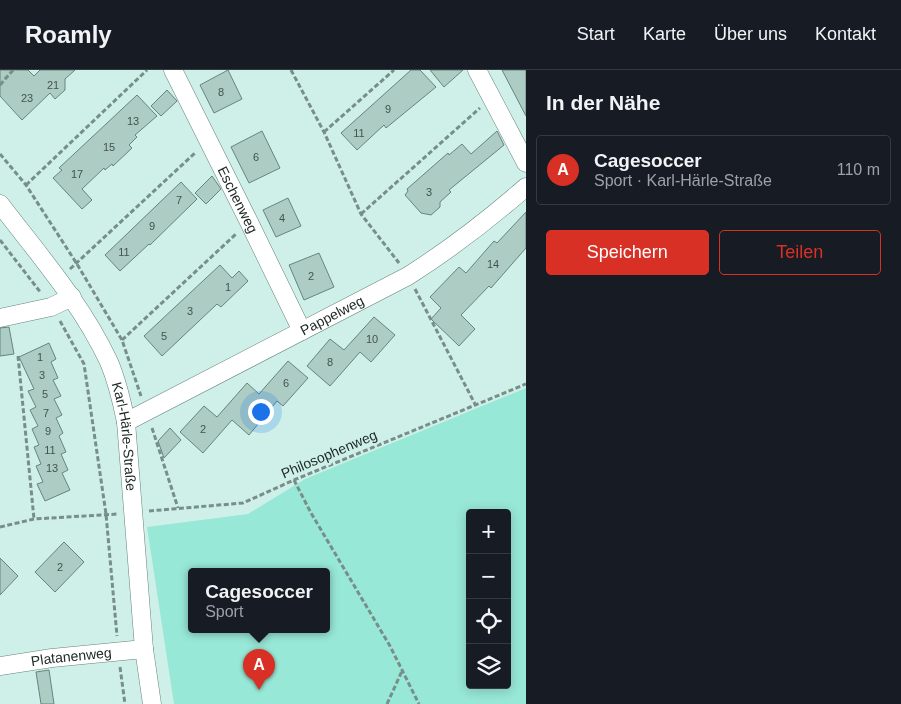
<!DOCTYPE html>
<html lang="de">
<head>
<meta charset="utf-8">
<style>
  :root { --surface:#171b24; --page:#242831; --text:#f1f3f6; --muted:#9ea1a6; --line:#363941; --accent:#d93025 }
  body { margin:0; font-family:Arial,sans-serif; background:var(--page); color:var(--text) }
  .controls { position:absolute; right:15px; bottom:15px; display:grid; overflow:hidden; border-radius:5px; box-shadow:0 2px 12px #0003 }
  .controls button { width:45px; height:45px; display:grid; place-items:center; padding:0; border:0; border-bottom:1px solid var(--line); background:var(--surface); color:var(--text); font:25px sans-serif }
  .you { position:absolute; left:260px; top:341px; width:18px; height:18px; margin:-12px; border:4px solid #fff; border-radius:50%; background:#1a73e8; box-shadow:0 0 0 8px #1a73e833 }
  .badge { display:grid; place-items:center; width:32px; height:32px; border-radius:50%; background:var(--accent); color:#fff; font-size:16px; font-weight:700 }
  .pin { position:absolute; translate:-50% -41px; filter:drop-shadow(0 1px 2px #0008) }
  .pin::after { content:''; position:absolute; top:26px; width:18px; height:15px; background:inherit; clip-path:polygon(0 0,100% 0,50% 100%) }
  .popup { position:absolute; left:188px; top:498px; width:142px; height:65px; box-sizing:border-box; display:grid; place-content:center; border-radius:5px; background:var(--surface); filter:drop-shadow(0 1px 4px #0005); font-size:16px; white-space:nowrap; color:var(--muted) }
  .popup b { font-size:19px; color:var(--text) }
  .popup::after { content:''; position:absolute; left:50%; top:100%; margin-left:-10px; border:10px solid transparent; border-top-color:var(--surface) }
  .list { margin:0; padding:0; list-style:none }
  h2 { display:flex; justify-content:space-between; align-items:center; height:65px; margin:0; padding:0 20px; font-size:21px }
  h2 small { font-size:16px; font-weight:400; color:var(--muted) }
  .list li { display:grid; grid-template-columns:32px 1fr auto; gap:15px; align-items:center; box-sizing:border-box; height:70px; margin:0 10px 10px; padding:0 10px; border:1px solid var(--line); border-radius:5px }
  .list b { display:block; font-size:19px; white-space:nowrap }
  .list p { margin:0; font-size:16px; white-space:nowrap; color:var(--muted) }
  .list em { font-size:16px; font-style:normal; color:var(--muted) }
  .actions { display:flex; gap:10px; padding:15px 20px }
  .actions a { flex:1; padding:11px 0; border:1px solid var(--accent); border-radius:5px; text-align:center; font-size:18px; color:var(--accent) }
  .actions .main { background:var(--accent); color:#fff }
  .icon { flex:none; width:28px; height:28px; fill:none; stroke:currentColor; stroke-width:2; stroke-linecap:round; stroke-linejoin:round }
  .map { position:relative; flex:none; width:526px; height:634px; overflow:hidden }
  header { display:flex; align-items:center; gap:30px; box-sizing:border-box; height:70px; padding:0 25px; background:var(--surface); border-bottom:1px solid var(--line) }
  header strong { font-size:24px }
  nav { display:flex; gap:28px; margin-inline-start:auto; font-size:18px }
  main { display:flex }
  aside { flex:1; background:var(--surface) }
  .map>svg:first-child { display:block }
  .green { fill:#98e8d7; fill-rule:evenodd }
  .building { fill:#acccc4; stroke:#66847d }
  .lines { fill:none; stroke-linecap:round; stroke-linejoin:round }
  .minor-casing { stroke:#64837c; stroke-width:19 }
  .path { stroke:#788e89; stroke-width:3; stroke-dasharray:5 2.5; stroke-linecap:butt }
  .minor { stroke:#fff; stroke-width:18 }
  .labels { text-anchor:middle; stroke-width:5; stroke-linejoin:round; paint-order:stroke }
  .number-label { font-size:11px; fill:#435450 }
  .street-label { font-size:14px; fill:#202c29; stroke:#cff0e8 }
</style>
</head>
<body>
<header>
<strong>Roamly</strong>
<nav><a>Start</a><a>Karte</a><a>Über uns</a><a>Kontakt</a></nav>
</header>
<main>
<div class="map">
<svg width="526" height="634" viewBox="0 0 526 634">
  <rect width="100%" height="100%" fill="#cff0e8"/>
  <!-- green -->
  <path class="green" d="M526 318V634H174L147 457 248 444 305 409ZM470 443H507V615H470ZM192 501H326V559H192Z"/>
  <!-- building -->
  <g class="building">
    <polygon points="0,0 28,0 34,6 40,0 75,0 65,9 65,20 55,29 50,23 22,50 0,26"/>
    <polygon points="228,0 242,29 214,43 200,15"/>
    <polygon points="411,0 420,0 436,17 386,58 384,55 357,80 341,63"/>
    <polygon points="430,0 463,0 444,17"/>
    <polygon points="502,0 526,0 526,46"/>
    <polygon points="167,20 177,31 161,46 151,36"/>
    <polygon points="137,25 157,46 135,65 137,67 129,75 132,78 113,96 112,94 105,100 104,98 82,119 92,130 82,139 53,108 62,100 59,98"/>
    <polygon points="262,61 280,98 249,113 231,77"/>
    <polygon points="497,61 504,75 449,120 451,122 440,132 440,137 431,145 421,143 405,125 408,121 407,119 448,83 449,85 462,74 471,84"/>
    <polygon points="212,106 221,119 206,134 195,123"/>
    <polygon points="181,112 197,129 150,175 149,174 120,201 105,185"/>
    <polygon points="288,128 301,156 276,167 263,140"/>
    <polygon points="526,142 526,178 491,218 489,216 461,245 475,259 459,276 431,249 441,238 430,227 459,197 466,203 494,171 497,173"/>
    <polygon points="319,183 334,217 304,230 289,195"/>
    <polygon points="220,195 232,208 239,201 248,211 221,237 217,234 162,286 144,266"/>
    <polygon points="374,247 395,265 371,292 360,282 330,316 307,296 330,269 344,280"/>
    <polygon points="9,257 14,284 0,286 0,258"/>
    <polygon points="49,273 56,289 51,292 58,308 53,310 61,326 54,329 62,345 56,348 63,363 59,366 66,382 61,384 68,400 62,403 70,420 45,431 37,414 43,412 36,396 41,394 34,377 39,375 32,359 38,356 30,340 36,337 28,321 34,319 19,287"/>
    <polygon points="288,291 308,308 283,336 277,331 249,365 232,350 203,383 180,362 204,336 217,347 247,313 259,324"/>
    <polygon points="170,358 181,370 164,388 158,371"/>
    <polygon points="64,472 84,492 55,522 35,502"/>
    <polygon points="0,488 18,506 0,525"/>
    <polygon points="49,600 54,634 41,634 36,602"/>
  </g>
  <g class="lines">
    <!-- minor casing -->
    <g class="minor-casing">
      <g id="minor">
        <path id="s1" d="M173 0 249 152 302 261"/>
        <polyline points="477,0 526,93"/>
        <path id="s2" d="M0 134C39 185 82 234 109 292 117 311 122 332 126 352L144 579 152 634"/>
        <polyline points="0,248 51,237 72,227"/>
        <path id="s3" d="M126 352 408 206C452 178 487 151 526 117"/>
        <path id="s4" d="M0 596 52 588 144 579"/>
      </g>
    </g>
    <!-- path -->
    <g class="path">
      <polyline points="291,0 324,62 361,144 399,193"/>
      <polyline points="0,15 13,0"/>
      <polyline points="324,62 394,0"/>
      <polyline points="0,84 26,115 77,194 122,270 141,326"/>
      <polyline points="26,115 147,0"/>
      <polyline points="361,144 480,38"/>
      <polyline points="0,170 41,223"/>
      <polyline points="70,199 196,82"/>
      <polyline points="415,219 475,334"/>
      <polyline points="60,251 84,294 106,444 117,566"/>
      <polyline points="122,270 236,164"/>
      <polyline points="18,286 34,449"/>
      <polyline points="152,358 178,438"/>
      <polyline points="294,410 311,443 390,576 419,634"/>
      <polyline points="149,441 243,433 294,410 526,314"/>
      <polyline points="0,457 34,449 118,444"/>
      <polyline points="120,597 125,634"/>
      <polyline points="387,634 402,601"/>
    </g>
    <!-- minor -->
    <use href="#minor" class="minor"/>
  </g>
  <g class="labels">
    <!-- number labels -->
    <g class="number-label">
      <text x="53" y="19">21</text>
      <text x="221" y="26">8</text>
      <text x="27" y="32">23</text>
      <text x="388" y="43">9</text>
      <text x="133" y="55">13</text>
      <text x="359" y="67">11</text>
      <text x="109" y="81">15</text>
      <text x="256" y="91">6</text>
      <text x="77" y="108">17</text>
      <text x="429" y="126">3</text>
      <text x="179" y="134">7</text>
      <text x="282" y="152">4</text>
      <text x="152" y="160">9</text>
      <text x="124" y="186">11</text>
      <text x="493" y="198">14</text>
      <text x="311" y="210">2</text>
      <text x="228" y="221">1</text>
      <text x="190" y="245">3</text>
      <text x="164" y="270">5</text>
      <text x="372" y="273">10</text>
      <text x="40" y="291">1</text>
      <text x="330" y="296">8</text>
      <text x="42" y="309">3</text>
      <text x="286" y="317">6</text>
      <text x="45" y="328">5</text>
      <text x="46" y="347">7</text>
      <text x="203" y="363">2</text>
      <text x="48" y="365">9</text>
      <text x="50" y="384">11</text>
      <text x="52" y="402">13</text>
      <text x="60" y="501">2</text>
    </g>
    <!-- street labels -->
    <g class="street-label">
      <text dy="5" stroke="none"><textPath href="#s1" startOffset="145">Eschenweg</textPath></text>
      <text dy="5" stroke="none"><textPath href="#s3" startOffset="232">Pappelweg</textPath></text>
      <text dy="5" stroke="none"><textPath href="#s2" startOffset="269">Karl-Härle-Straße</textPath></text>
      <text transform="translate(329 384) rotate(-23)" y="5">Philosophenweg</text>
      <text dy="5" stroke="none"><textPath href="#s4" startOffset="72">Platanenweg</textPath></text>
    </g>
  </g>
</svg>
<div class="controls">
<button>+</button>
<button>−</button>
<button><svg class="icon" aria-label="locate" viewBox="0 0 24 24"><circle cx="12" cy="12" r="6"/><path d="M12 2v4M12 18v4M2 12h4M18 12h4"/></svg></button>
<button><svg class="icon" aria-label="layers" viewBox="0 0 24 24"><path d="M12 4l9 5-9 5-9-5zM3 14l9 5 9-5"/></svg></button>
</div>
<div class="you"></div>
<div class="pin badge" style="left:259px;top:620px">A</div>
<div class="popup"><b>Cagesoccer</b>Sport</div>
</div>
<aside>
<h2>In der Nähe<small></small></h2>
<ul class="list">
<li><span class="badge">A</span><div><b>Cagesoccer</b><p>Sport · Karl-Härle-Straße</p></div><em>110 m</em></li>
</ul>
<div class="actions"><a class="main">Speichern</a><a>Teilen</a></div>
</aside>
</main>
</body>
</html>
